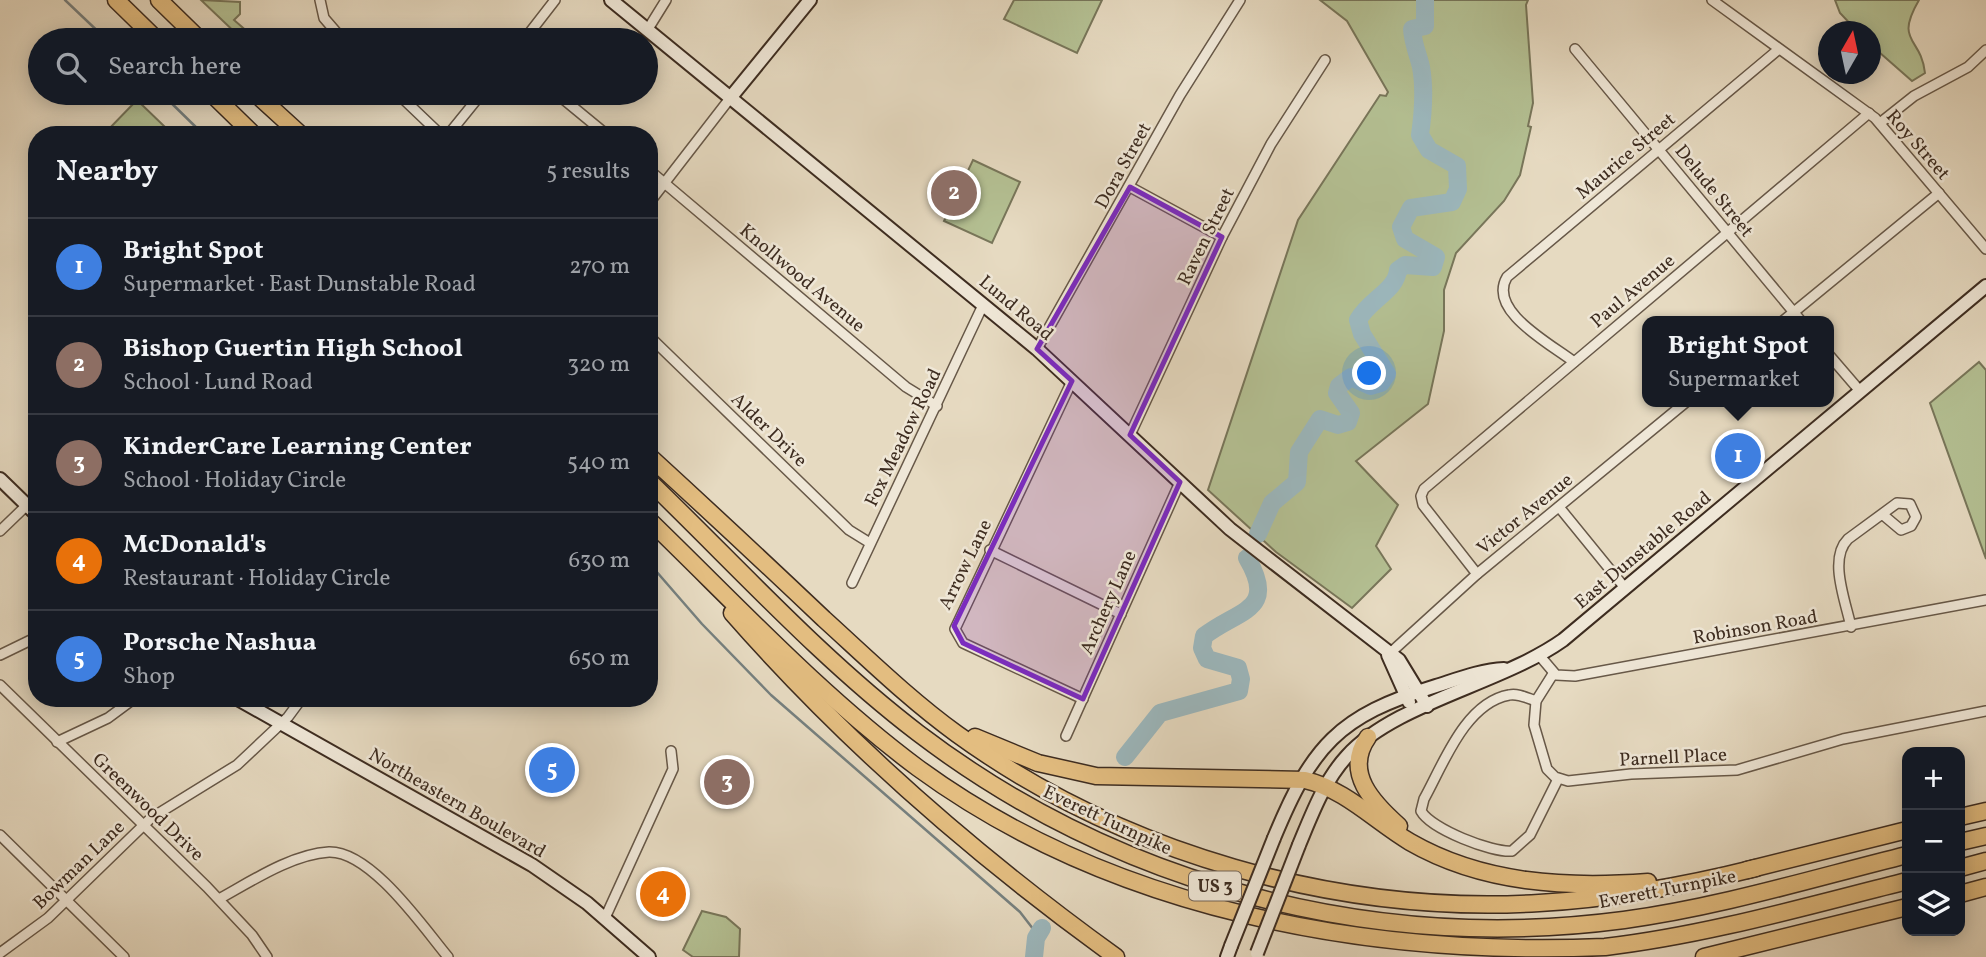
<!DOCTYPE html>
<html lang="en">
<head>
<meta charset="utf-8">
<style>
  :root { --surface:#171b24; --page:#242831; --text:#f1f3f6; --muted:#9ea1a6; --line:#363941; --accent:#c59692 }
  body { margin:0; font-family:Vollkorn,serif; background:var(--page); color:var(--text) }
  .controls { position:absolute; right:21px; bottom:21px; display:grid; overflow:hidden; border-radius:14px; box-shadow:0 4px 18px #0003 }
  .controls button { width:63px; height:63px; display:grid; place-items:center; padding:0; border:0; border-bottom:2px solid var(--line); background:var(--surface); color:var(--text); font:35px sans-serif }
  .compass { position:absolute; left:1818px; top:21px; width:63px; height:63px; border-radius:50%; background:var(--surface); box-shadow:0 4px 18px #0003; rotate:9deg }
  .you { position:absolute; left:1370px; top:374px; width:24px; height:24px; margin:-18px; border:5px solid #fff; border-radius:50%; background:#1a73e8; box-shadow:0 0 0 10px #1a73e833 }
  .badge { display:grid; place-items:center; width:46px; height:46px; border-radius:50%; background:var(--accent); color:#fff; font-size:23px; font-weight:700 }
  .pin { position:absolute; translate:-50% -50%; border:4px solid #fff; box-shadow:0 2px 7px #0006 }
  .popup { position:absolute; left:1642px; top:316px; width:192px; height:91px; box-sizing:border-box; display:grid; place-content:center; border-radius:14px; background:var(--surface); filter:drop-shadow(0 2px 5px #0005); font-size:23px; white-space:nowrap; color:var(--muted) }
  .popup b { font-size:26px; color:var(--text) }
  .popup::after { content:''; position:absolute; left:50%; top:100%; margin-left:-14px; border:14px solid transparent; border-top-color:var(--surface) }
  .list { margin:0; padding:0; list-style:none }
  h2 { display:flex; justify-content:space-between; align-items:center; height:91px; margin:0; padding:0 28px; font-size:30px }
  h2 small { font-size:23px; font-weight:400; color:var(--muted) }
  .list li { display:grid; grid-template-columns:46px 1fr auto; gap:21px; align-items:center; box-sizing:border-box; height:98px; padding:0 28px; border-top:2px solid var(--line) }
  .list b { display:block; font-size:26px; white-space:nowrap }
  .list p { margin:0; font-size:23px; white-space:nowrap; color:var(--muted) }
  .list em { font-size:23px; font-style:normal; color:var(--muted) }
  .icon { flex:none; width:38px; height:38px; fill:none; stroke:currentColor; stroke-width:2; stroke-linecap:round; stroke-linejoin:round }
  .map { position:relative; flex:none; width:1986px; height:957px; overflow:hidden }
  .search { position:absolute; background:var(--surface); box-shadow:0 4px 18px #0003; left:28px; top:28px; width:630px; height:77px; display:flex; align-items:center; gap:18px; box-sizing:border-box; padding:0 24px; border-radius:38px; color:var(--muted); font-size:26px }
  .panel { position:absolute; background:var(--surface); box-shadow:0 4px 18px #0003; left:28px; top:126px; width:630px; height:581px; border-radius:28px }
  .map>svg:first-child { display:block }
  .green { fill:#b4c093; stroke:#78765a; stroke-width:2 }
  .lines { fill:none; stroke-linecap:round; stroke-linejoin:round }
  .stream { stroke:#76807f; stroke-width:2.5 }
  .river { stroke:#9cb8be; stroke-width:18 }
  .street-casing { stroke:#675848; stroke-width:12 }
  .secondary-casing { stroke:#3d2c20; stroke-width:16 }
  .highway-casing { stroke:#3d2c20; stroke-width:19 }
  .street { stroke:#efe7d7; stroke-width:9 }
  .secondary { stroke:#efe7d7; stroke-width:12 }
  .highway { stroke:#e3bd80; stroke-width:16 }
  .secondary-bridge-casing { stroke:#3d2c20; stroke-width:16; stroke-linecap:butt }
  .secondary-bridge { stroke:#efe7d7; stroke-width:12 }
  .marked { fill:#7b2cbf; fill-opacity:0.2; stroke:#7b2cbf; stroke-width:5; stroke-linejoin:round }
  .labels { text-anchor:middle; stroke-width:5; stroke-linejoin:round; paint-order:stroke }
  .shield { fill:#efe7d7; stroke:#726457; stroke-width:2 }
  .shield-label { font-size:18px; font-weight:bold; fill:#3d2c20 }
  .street-label { font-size:19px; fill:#3d2c20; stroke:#efe7d7 }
</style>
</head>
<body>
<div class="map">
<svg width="1986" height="957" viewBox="0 0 1986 957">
  <rect width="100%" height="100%" fill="#e6dac1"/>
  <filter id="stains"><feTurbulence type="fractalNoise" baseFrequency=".00286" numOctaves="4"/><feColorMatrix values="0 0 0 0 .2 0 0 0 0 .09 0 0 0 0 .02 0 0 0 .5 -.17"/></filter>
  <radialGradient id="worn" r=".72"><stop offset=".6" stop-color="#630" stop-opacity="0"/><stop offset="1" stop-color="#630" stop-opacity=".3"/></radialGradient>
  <!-- green -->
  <g class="green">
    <polygon points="201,0 240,2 240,14 234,20 257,40 243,40"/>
    <polygon points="1014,0 1102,0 1077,53 1004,19"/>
    <polygon points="1320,0 1528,0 1526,5 1533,103 1528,126 1531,127 1520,175 1504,201 1456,253 1444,290 1444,331 1428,404 1356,461 1398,505 1376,546 1391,569 1352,608 1276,552 1208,490 1298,220 1380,95 1386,96 1388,92 1347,21"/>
    <path d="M1835 0H1919C1894 43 1921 36 1925 73L1912 81 1871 45 1870 32 1857 31 1840 13Z"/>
    <polygon points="137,100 165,127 167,135 103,135"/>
    <polygon points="973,160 1020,182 992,243 944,221"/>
    <polygon points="1979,362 1986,370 1986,559 1930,403"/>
    <polygon points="702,911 726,917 740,929 739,957 693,957 683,950"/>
  </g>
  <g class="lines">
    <!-- stream -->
    <g class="stream">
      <polyline points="65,0 107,40"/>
      <polyline points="161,93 204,135"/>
      <polyline points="649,563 702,624 771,695 1020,912 1037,934"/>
    </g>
    <!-- river -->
    <g class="river">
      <path d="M1258 534 1272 503 1297 482 1299 452 1320 419 1338 425 1348 422 1351 413 1337 393 1339 386 1351 377 1371 386 1381 383 1387 374 1362 334 1358 320C1370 299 1396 291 1398 270L1405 265 1433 267 1436 257 1405 239 1401 227 1411 208 1452 202 1458 189 1457 166 1429 150 1420 135C1423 114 1425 89 1421 67 1418 54 1413 44 1412 29L1425 26V0"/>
      <path d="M1125 757 1160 713 1239 691 1241 679 1238 668 1207 659 1202 648 1204 636C1239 609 1278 611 1247 558"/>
      <polyline points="1034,957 1036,938 1042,928"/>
    </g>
    <!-- street casing -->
    <g class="street-casing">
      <g id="street">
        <polyline points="320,0 324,18 343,40"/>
        <polyline points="1712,0 1875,118 1986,249"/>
        <polyline points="648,29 666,0"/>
        <polyline points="524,40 555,0"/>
        <polyline points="1575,49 1801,321"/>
        <polyline points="397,93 441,135"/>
        <polyline points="556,93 607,135"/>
        <polyline points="1880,123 1914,96 1968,67 1986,50"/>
        <polyline points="448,135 482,93"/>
        <polyline points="649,170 906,387 937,406"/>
        <polyline points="1130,187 1222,237"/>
        <polyline points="649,203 731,97"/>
        <polyline points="1783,321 1939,193"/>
        <polyline points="649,336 849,530 870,543"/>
        <polyline points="1037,349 1180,95 1240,0"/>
        <polyline points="1829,355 1860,391"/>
        <path d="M1574 362C1551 344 1487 311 1507 277L1779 49"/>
        <polyline points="1072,381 955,629 963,643 1083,699"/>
        <polyline points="1130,435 1222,237 1271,144 1325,60"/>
        <polyline points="1559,507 1625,588"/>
        <polyline points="0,531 27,505"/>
        <polyline points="990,550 1121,614"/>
        <polyline points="1477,574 1423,505 1421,496 1424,489 1869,113"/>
        <polyline points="852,583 983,305"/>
        <path d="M1851 627C1846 602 1828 559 1848 539L1897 503 1910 504 1916 517 1911 526 1901 530 1882 514"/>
        <polyline points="0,655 37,637"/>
        <polyline points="1388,655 1477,574 1686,402"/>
        <polyline points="1539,655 1556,675 1575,676 1986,600"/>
        <polyline points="1553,674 1536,701 1534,725 1547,769 1555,777 1568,781 1631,774 1737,770 1843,739 1986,711"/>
        <polyline points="0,685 207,887 252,935 267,957"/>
        <path d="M1536 701C1527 698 1518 693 1509 695 1465 703 1443 765 1424 799L1421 811C1431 829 1492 853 1512 851L1530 835 1558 779"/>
        <polyline points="1066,736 1180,482"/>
        <polyline points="57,742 108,718 135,698"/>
        <polyline points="0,835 124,957"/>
        <path d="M219 899C250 882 292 854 329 852 371 851 423 927 448 957"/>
        <polyline points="605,918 673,769 671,751"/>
        <polyline points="0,953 48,918 151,818 237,765 288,717 302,698"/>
      </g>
    </g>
    <!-- secondary casing -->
    <g class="secondary-casing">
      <g id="secondary">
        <polyline points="611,0 1037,349 1230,529 1399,660 1427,706"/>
        <polyline points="731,97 810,0"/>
        <polyline points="0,479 37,515"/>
        <polyline points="1388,655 1409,702"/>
        <polyline points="236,698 532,865 587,903 649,957"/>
        <path d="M1274 838C1312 746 1338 716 1436 686 1458 679 1481 670 1504 669"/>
        <path d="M1299 845C1312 814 1324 781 1347 756 1395 703 1501 684 1563 640L1986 286"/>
        <polyline points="1227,957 1231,946"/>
      </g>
    </g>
    <!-- highway casing -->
    <g class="highway-casing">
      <g id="highway">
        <polyline points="116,0 157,40"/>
        <polyline points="159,0 200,40"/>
        <polyline points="211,93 254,135"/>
        <polyline points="255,93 301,135"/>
        <path d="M649 456C708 510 766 564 824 619 867 658 910 700 957 734 1121 853 1337 915 1539 903 1612 899 1684 886 1756 868"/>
        <path d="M649 481C737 566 821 659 918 733 1119 886 1374 953 1624 920 1720 907 1814 878 1907 855"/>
        <path d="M649 520C736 604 820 695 918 768 1112 910 1366 957 1605 947 1707 935 1807 906 1907 881"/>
        <path d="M732 613C846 743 976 856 1116 957"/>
        <path d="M975 737 1038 763 1096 776 1305 780C1345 789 1376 822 1410 842 1483 884 1567 888 1648 882"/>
        <path d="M1368 737C1343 772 1373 803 1399 826"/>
        <polyline points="1960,817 1986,811"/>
        <polyline points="1960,842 1986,836"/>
        <polyline points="1960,868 1986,861"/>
        <polyline points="1747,870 1907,830"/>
        <polyline points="1960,894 1986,887"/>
        <polyline points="1704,957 1907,907"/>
      </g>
    </g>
    <!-- street -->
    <use href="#street" class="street"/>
    <!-- secondary -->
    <use href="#secondary" class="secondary"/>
    <!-- highway -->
    <use href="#highway" class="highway"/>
    <!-- secondary-bridge casing -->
    <g class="secondary-bridge-casing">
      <g id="secondary-bridge">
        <polyline points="1231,946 1274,838"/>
        <polyline points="1257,953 1299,845"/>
      </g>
    </g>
    <!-- secondary-bridge -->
    <use href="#secondary-bridge" class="secondary-bridge"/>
  </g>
  <!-- marked area -->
  <path class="marked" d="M1130 187 1222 237 1130 435 1180 482 1083 699 963 643 954 626 1072 381 1037 349Z"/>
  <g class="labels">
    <!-- shield labels -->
    <rect class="shield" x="1189" y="871.5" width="52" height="29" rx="5"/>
    <g class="shield-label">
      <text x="1215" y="892">US 3</text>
    </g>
    <!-- street labels -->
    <g class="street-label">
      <text transform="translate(1919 144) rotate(49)" y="7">Roy Street</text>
      <text transform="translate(1625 155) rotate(-40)" y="7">Maurice Street</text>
      <text transform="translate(1122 165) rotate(-61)" y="7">Dora Street</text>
      <text transform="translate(1715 190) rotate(51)" y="7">Delude Street</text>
      <text transform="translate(1205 236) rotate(-64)" y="7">Raven Street</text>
      <text transform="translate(803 277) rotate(40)" y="7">Knollwood Avenue</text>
      <text transform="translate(1632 290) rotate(-40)" y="7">Paul Avenue</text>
      <text transform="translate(1017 307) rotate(40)" y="7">Lund Road</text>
      <text transform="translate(770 429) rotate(44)" y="7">Alder Drive</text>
      <text transform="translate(902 437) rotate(-64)" y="7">Fox Meadow Road</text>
      <text transform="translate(1524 513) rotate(-39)" y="7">Victor Avenue</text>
      <text transform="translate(1642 549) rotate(-40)" y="7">East Dunstable Road</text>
      <text transform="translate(964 564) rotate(-64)" y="7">Arrow Lane</text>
      <text transform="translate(1107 602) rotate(-66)" y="7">Archery Lane</text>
      <text transform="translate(1755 626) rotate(-10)" y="7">Robinson Road</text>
      <text transform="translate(1673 756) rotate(-3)" y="7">Parnell Place</text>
      <text transform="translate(458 802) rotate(30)" y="7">Northeastern Boulevard</text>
      <text transform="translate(149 806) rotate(44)" y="7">Greenwood Drive</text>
      <text transform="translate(1108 819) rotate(25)" y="7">Everett Turnpike</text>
      <text transform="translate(78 864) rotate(-44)" y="7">Bowman Lane</text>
      <text transform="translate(1667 888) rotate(-11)" y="7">Everett Turnpike</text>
    </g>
  </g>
  <rect width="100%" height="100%" filter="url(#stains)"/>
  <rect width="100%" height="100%" fill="url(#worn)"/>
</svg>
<div class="controls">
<button>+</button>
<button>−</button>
<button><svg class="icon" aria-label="layers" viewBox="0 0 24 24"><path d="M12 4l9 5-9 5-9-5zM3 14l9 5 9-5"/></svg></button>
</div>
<svg class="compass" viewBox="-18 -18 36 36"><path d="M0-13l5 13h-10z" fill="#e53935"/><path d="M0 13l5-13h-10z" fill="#9ea1a6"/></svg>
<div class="you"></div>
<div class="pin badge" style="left:1738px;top:456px;background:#3f7fe0">1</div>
<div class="popup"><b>Bright Spot</b>Supermarket</div>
<div class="pin badge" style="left:954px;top:193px;background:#8d6e63">2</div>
<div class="pin badge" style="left:727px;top:782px;background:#8d6e63">3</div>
<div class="pin badge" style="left:663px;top:894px;background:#e8710a">4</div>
<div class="pin badge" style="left:552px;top:770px;background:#3f7fe0">5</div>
<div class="search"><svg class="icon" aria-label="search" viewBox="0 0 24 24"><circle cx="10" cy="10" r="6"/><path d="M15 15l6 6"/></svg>Search here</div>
<section class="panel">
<h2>Nearby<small>5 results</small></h2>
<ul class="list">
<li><span class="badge" style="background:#3f7fe0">1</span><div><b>Bright Spot</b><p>Supermarket · East Dunstable Road</p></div><em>270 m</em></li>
<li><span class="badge" style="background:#8d6e63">2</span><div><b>Bishop Guertin High School</b><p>School · Lund Road</p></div><em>320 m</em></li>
<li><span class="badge" style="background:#8d6e63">3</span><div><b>KinderCare Learning Center</b><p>School · Holiday Circle</p></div><em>540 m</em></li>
<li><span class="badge" style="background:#e8710a">4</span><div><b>McDonald's</b><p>Restaurant · Holiday Circle</p></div><em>630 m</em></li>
<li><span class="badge" style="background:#3f7fe0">5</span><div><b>Porsche Nashua</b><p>Shop</p></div><em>650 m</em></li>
</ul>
</section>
</div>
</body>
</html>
